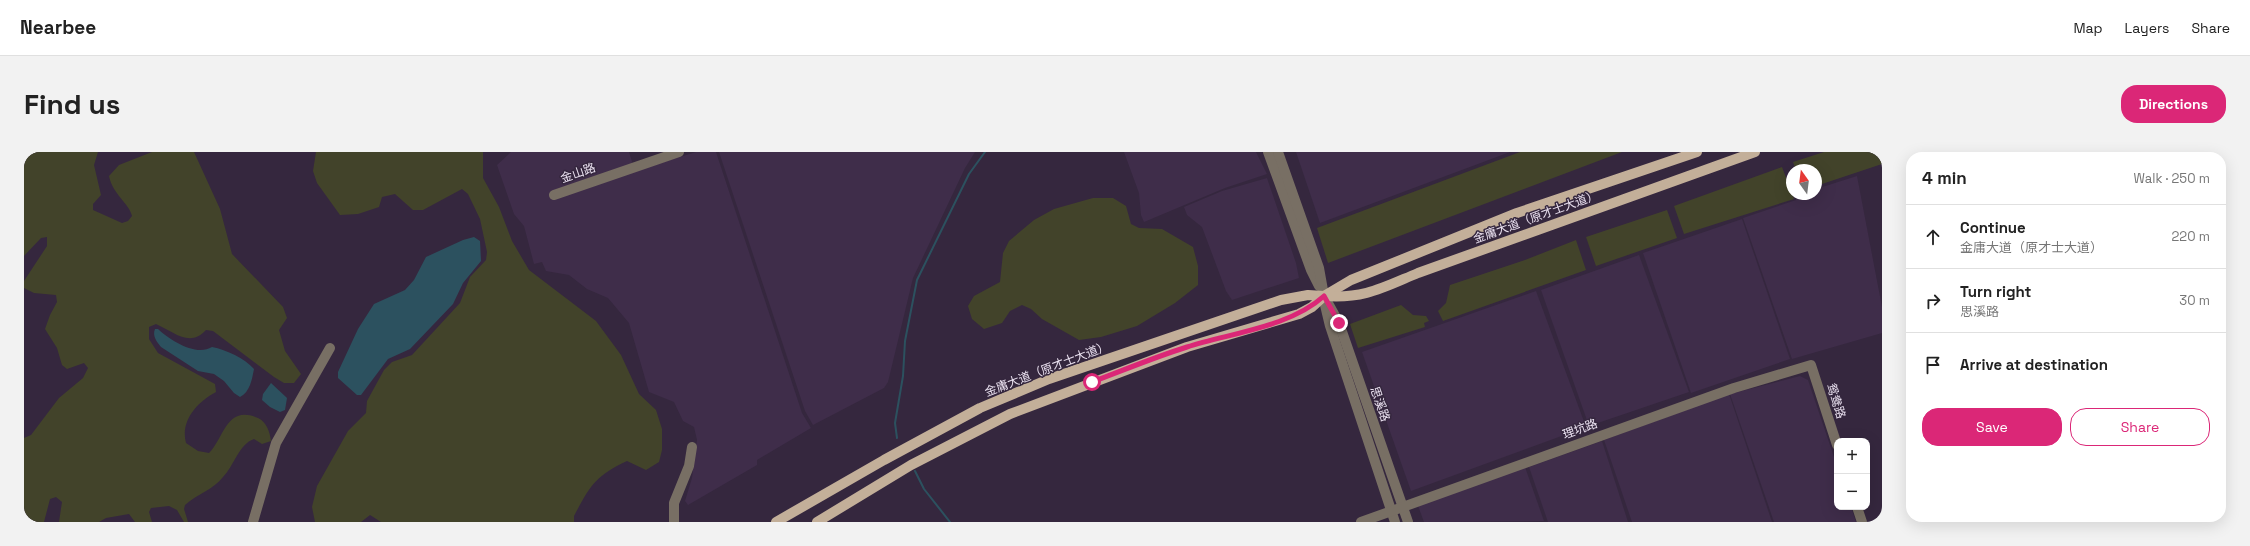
<!DOCTYPE html>
<html lang="en">
<head>
<meta charset="utf-8">
<style>
  :root { --surface:#fff; --page:#f2f2f2; --text:#222; --muted:#767676; --line:#e0e0e0; --accent:#db2777 }
  body { margin:0; font-family:"Space Grotesk","Noto Sans SC",sans-serif; background:var(--page); color:var(--text) }
  .controls { position:absolute; right:12px; bottom:12px; display:grid; overflow:hidden; border-radius:8px; box-shadow:0 4px 16px #0002 }
  .controls button { width:36px; height:36px; display:grid; place-items:center; padding:0; border:0; border-bottom:1px solid var(--line); background:var(--surface); color:var(--text); font:20px sans-serif }
  .compass { position:absolute; left:1762px; top:12px; width:36px; height:36px; border-radius:50%; background:var(--surface); box-shadow:0 4px 16px #0002; rotate:346deg }
  .stop { position:absolute; width:12px; height:12px; margin:-9px; border:3px solid #db2777; border-radius:50%; background:#fff }
  .stop.end { background:#db2777; border-color:#fff; box-shadow:0 1px 4px #0008 }
  .list { margin:0; padding:0; list-style:none }
  h2 { display:flex; justify-content:space-between; align-items:center; height:52px; margin:0; padding:0 16px; font-size:17px }
  h2 small { font-size:13px; font-weight:400; color:var(--muted) }
  .list li { display:grid; grid-template-columns:26px 1fr auto; gap:12px; align-items:center; box-sizing:border-box; height:64px; padding:0 16px; border-top:1px solid var(--line) }
  .list b { display:block; font-size:15px; white-space:nowrap }
  .list p { margin:0; font-size:13px; white-space:nowrap; color:var(--muted) }
  .list em { font-size:13px; font-style:normal; color:var(--muted) }
  .actions { display:flex; gap:8px; padding:12px 16px }
  .actions a { flex:1; padding:9px 0; border:1px solid var(--accent); border-radius:16px; text-align:center; font-size:14px; color:var(--accent) }
  .actions .main { background:var(--accent); color:#fff }
  .icon { flex:none; width:22px; height:22px; fill:none; stroke:currentColor; stroke-width:2; stroke-linecap:round; stroke-linejoin:round }
  .map { position:relative; flex:none; width:1858px; height:370px; overflow:hidden; border-radius:16px }
  header { display:flex; align-items:center; gap:24px; box-sizing:border-box; height:56px; padding:0 20px; background:var(--surface); border-bottom:1px solid var(--line) }
  header strong { font-size:19px }
  nav { display:flex; gap:22px; margin-inline-start:auto; font-size:14px }
  .intro { display:flex; align-items:center; justify-content:space-between; box-sizing:border-box; height:96px; padding:0 24px }
  h1 { margin:0; font-size:28px }
  .button { padding:10px 18px; border-radius:16px; background:var(--accent); color:#fff; font-size:14px; font-weight:700 }
  main { display:flex; gap:24px; padding:0 24px }
  aside { flex:1; background:var(--surface); border-radius:16px; box-shadow:0 4px 16px #0002 }
  .map>svg:first-child { display:block }
  .built { fill:#3f2d4a }
  .green { fill:#42432a }
  .water { fill:#2c515f }
  .lines { fill:none; stroke-linecap:round; stroke-linejoin:round }
  .stream { stroke:#2c515f; stroke-width:2 }
  .minor { stroke:#786f64; stroke-width:10 }
  .major { stroke:#c3af99; stroke-width:10 }
  .route { stroke:#db2777; stroke-width:5 }
  .labels { text-anchor:middle; stroke-width:3; stroke-linejoin:round; paint-order:stroke }
  .street-label { font-size:12px; fill:#ebe2f1; stroke:#35273e }
</style>
</head>
<body>
<header>
<strong>Nearbee</strong>
<nav><a>Map</a><a>Layers</a><a>Share</a></nav>
</header>
<div class="intro"><h1>Find us</h1><a class="button">Directions</a></div>
<main>
<div class="map">
<svg width="1858" height="370" viewBox="0 0 1858 370">
  <rect width="100%" height="100%" fill="#35273e"/>
  <!-- built -->
  <g class="built">
    <polygon points="487,0 605,0 611,19 672,0 692,0 778,261 787,276 733,308 733,313 664,353 661,349 668,326 673,288 670,275 659,269 650,250 625,240 605,171 584,146 563,137 545,123 522,119 518,110 510,112 500,74 490,62 473,13"/>
    <polygon points="695,0 951,0 941,16 889,126 864,230 860,236 789,273 781,259"/>
    <polygon points="1100,0 1232,0 1243,22 1201,36 1120,70 1117,63 1115,41"/>
    <polygon points="1272,0 1486,0 1296,71"/>
    <polygon points="1833,24 1858,155 1858,181 1768,207 1719,66 1772,48 1772,46 1782,42 1792,42 1792,37"/>
    <polygon points="1243,26 1272,111 1275,126 1208,148 1202,139 1178,75 1163,63 1160,55 1198,39"/>
    <polygon points="1718,67 1766,207 1667,241 1619,101"/>
    <polygon points="1615,103 1665,240 1565,274 1517,138"/>
    <polygon points="1512,139 1562,275 1387,339 1338,200"/>
    <polygon points="1776,224 1784,228 1813,314 1813,355 1827,355 1832,370 1750,370 1706,242"/>
    <polygon points="1705,242 1748,370 1608,370 1580,288"/>
    <polygon points="1578,289 1604,370 1524,370 1505,315"/>
    <polygon points="1501,315 1520,369 1400,370 1393,351"/>
  </g>
  <!-- green -->
  <g class="green">
    <path d="M0 0H74L70 13 77 43 69 52V58L98 71 104 69 108 64C105 51 89 43 85 24L95 13 128 0H170L196 57 208 102 259 155 263 166 255 178 261 199 277 222 270 231H260L250 225 189 179 182 178C166 196 150 180 132 172L125 175V187L134 201 191 232 192 240C173 250 156 269 162 291L174 299 185 301C200 287 202 252 234 266 243 270 246 281 247 289L238 292 230 287C215 292 210 314 199 325 189 338 173 342 161 353L160 357 164 370H160L153 358 145 354 127 356 125 360 128 370H111L105 362 82 366 75 370H35L38 350 32 345 26 347 20 370H0V286L7 283 35 246 59 226 64 216 60 211 43 217 38 213 33 196 21 177 26 163 33 150 32 143 10 141 0 136V129L23 94V85L17 86 0 104Z"/>
    <path d="M292 0H459V26L475 55 488 89 505 118 572 169 597 203 615 242 632 258 638 277V298L635 310 622 318 603 309C571 324 566 334 550 364V370H357L346 363 337 370H291L288 355 293 334 324 279 342 261 343 249 360 218 368 210 388 203 436 151 446 125 462 108 463 100 456 67 444 42 438 37 399 58H389L371 42 358 45 355 55 334 62 316 63 293 31 289 19Z"/>
    <polygon points="1496,0 1598,0 1304,111 1293,76"/>
    <polygon points="1800,0 1858,0 1858,12 1792,34 1792,18 1772,18 1769,10"/>
    <polygon points="1758,15 1770,47 1660,82 1650,54"/>
    <polygon points="1069,46 1089,46 1102,54 1107,72 1115,76 1138,77 1169,95 1174,114 1174,133 1151,151 1113,174 1077,185 1055,188 1018,167 1007,157 998,153 986,159 978,171 960,177 948,167 944,154 950,144 976,130 979,101 985,89 1010,68 1030,57"/>
    <polygon points="1643,58 1653,86 1572,114 1562,85"/>
    <polygon points="1552,88 1562,118 1419,169 1414,159 1422,151 1426,133 1501,108"/>
    <polygon points="1377,153 1389,163 1402,164 1405,169 1400,171 1401,175 1334,196 1326,172"/>
  </g>
  <!-- water -->
  <g class="water">
    <polygon points="450,85 456,89 457,109 439,131 429,152 386,197 364,207 337,243 333,243 314,226 314,220 334,177 350,152 381,138 390,128 402,105 439,88"/>
    <path d="M131 177H134C146 188 172 205 188 195 203 198 220 206 230 217 228 227 226 240 216 245L210 241 200 229 190 222 174 219 137 195C133 190 128 184 131 177Z"/>
    <polygon points="247,231 263,246 261,258 256,260 246,255 238,248 239,242"/>
  </g>
  <g class="lines">
    <!-- stream -->
    <g class="stream">
      <polyline points="873,286 871,271 879,224 881,189 893,128 945,22 961,0"/>
      <polyline points="891,319 900,337 926,370"/>
    </g>
    <!-- minor -->
    <g class="minor">
      <polyline points="1244,0 1287,118 1295,134"/>
      <polyline points="1254,0 1295,116 1300,144 1315,171 1384,370"/>
      <polyline points="530,43 655,0"/>
      <polyline points="1301,153 1306,174 1371,370"/>
      <polyline points="1833,355 1838,370"/>
      <polyline points="229,370 252,291 306,196"/>
      <polyline points="650,370 650,351 665,314 668,295"/>
      <polyline points="1337,370 1710,236 1787,213 1813,293"/>
    </g>
    <!-- major -->
    <g class="major">
      <polyline points="752,370 860,308 956,256 1025,227 1257,148 1284,143 1300,144 1327,128 1493,61 1673,0"/>
      <path d="M793 370 887 313 986 262 1163 195 1275 162 1288 155 1300 144C1340 147 1358 136 1394 121L1731 0"/>
    </g>
  </g>
  <g class="lines">
    <!-- route -->
    <path class="route" d="M1068 230C1100 218 1131 205 1163 195 1207 181 1266 175 1300 144L1315 171"/>
  </g>
  <g class="labels">
    <!-- street labels -->
    <g class="street-label">
      <text transform="translate(554 21) rotate(-19)" y="4">金山路</text>
      <text transform="translate(1512 65) rotate(-20)" y="4">金庸大道（原才士大道）</text>
      <text transform="translate(1023 217) rotate(-21)" y="4">金庸大道（原才士大道）</text>
      <text transform="translate(1812 249) rotate(72)" y="4">鸳鸯路</text>
      <text transform="translate(1356 252) rotate(71)" y="4">思溪路</text>
      <text transform="translate(1556 277) rotate(-20)" y="4">理坑路</text>
    </g>
  </g>
</svg>
<div class="controls">
<button>+</button>
<button>−</button>
</div>
<svg class="compass" viewBox="-18 -18 36 36"><path d="M0-13l5 13h-10z" fill="#e53935"/><path d="M0 13l5-13h-10z" fill="#767676"/></svg>
<div class="stop" style="left:1068px;top:230px"></div>
<div class="stop end" style="left:1315px;top:171px"></div>
</div>
<aside>
<h2>4 min<small>Walk · 250 m</small></h2>
<ul class="list">
<li><svg class="icon" aria-label="ahead" viewBox="0 0 24 24"><path d="M12 20V5M6 11l6-6 6 6"/></svg><div><b>Continue</b><p>金庸大道（原才士大道）</p></div><em>220 m</em></li>
<li><svg class="icon" aria-label="right" viewBox="0 0 24 24"><path d="M7 20v-9h11M14 6l5 5-5 5"/></svg><div><b>Turn right</b><p>思溪路</p></div><em>30 m</em></li>
<li><svg class="icon" aria-label="arrive" viewBox="0 0 24 24"><path d="M6 21V4h12l-3 4 3 4H6"/></svg><div><b>Arrive at destination</b></div></li>
</ul>
<div class="actions"><a class="main">Save</a><a>Share</a></div>
</aside>
</main>
</body>
</html>
